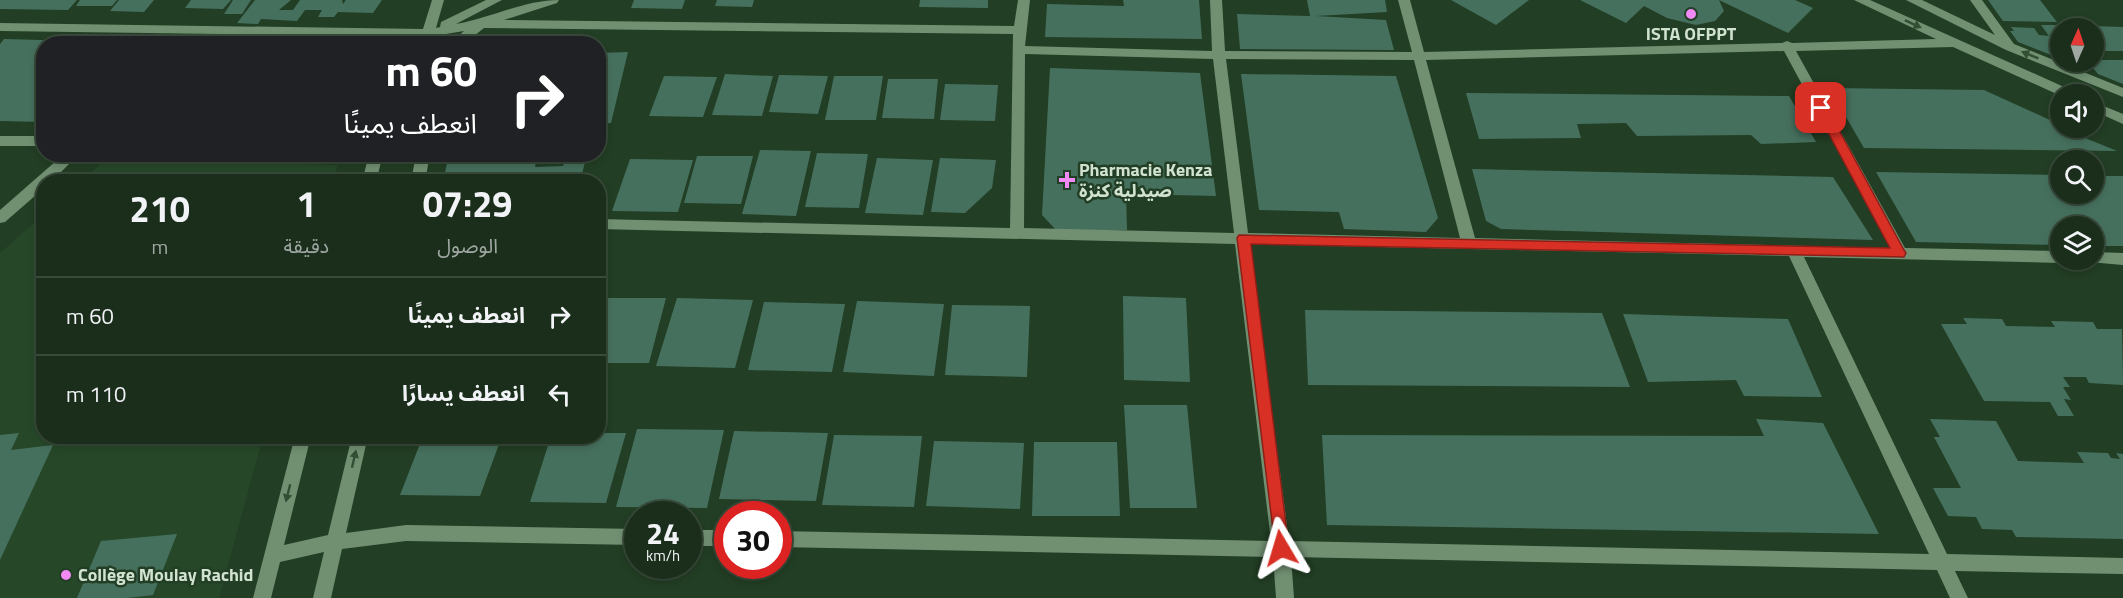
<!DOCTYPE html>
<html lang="ar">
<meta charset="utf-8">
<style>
:root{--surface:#1a2e1b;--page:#233624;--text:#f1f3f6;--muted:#9fa8a3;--line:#384a3a}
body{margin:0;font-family:"Titillium Web","Noto Sans Arabic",sans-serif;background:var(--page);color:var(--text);direction:rtl;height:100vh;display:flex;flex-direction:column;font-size:22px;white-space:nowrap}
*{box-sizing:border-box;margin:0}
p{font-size:20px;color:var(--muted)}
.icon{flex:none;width:33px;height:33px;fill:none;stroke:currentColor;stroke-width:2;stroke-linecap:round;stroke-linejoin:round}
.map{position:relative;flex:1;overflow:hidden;direction:ltr}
.drawer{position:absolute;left:36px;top:174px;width:570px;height:270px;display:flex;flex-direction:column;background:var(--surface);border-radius:24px;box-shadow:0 3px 9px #0003,0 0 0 2px var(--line);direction:rtl}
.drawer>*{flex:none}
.banner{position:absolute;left:36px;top:36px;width:570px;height:126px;border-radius:24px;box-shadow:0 3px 9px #0003,0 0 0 2px var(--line);direction:rtl;background:#202124;color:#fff;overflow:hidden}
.needle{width:39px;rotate:3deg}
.tools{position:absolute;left:2050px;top:18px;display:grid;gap:12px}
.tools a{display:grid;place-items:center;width:54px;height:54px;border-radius:50%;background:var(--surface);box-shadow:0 3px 9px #0003,0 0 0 2px var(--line);font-size:30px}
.speed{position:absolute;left:624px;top:501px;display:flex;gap:12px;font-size:30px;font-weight:700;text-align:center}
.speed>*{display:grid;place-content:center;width:78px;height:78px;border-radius:50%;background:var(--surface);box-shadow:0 3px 9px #0003,0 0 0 2px var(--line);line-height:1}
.speed small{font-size:15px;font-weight:400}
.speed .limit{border:9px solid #d22;background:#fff;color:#111}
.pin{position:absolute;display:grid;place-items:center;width:51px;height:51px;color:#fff;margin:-26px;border-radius:12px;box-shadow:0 3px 9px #0006}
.me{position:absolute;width:66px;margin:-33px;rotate:353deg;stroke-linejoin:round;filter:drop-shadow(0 0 4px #0008)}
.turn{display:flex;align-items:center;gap:21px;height:126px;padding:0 30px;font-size:27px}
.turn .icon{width:78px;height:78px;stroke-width:2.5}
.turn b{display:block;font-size:42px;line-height:51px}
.eta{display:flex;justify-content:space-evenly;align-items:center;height:102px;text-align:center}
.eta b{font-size:36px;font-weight:700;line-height:42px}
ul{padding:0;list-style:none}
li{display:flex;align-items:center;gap:18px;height:78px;padding:0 30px;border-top:2px solid var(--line)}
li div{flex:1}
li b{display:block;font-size:22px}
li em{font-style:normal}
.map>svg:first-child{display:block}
.built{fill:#264829}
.building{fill:#46705e}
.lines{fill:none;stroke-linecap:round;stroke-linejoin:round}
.street{fill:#719072;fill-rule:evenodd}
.oneway{fill:#324e34}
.route{fill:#d93025;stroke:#8d1f18;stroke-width:1.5}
.poi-dot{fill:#f18af5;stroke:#223e24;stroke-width:2}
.labels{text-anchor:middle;stroke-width:5;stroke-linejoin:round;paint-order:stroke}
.poi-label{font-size:18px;font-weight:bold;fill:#d1e2d1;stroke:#223e24;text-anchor:start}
</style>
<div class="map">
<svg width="2123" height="598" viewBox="0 0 2123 598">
<rect width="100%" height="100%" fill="#223e24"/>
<!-- built -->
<path class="built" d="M107,159L338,165L333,181H81Z
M43,215L44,436L263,437L219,598H0V253Z"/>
<!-- building -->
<path class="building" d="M0,0H77L68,10L0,9Z
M80,0H117L112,6H76Z
M119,0H154L144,12L110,11Z
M191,0H231L223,9L185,8Z
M233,0H251L242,14H224Z
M255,0H291L279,10H293L300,0H342L343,4L346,0H382L373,13L338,12L334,17H318L322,10H305L297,21L261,19L258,24L237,23Z
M634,0H685L682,9L631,8Z
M717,0H754L752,7L715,6Z
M920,0H988V8L919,7Z
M1123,0H1199L1202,39L1045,37L1047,4L1124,6Z
M1307,0H1385L1387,12L1316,16L1386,20L1394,50L1240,49L1237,14L1310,16Z
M1451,0H1529L1496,25Z
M1580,0H1719L1724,11L1715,21L1696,25L1667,18L1644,6L1626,23Z
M1719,0H1795L1813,8L1788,33Z
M1988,0H2040L2057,22L2003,21Z
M2041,25H2057L2061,30V56L2051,55L2018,42L2010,31H2014L2011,27L2034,28L2039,35L2049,36Z
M2061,25L2123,27V51H2099L2094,45V28H2063Z
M4,39L117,42V44H44V122L0,121V44Z
M628,52L611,123L598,124V53Z
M2094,60H2123V84L2098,74L2088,62H2094Z
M1050,68L1200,73L1216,196L1126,194L1127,230L1057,231L1042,215Z
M725,74L773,76L762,116L712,115Z
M1241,74L1396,76L1438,218L1426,232L1344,229L1339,212L1259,210Z
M779,75L828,76L818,114L769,112Z
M664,76L717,77L703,117L649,116Z
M834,76H883L876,120H825Z
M888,79H938L934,119L882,118Z
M945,84L998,85L995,121L940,120Z
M1829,88L1984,90L2061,125V128L2117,151L1864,148Z
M1466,93L1789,96L1816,142L1761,144L1751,135L1637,136L1626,123L1577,124L1581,138L1479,139Z
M760,150L811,151L796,216L742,214Z
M817,153L868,154L859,208L805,207Z
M449,154H537L535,167L563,166L567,154H587L580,182H443Z
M697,156H753L741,204L684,203Z
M877,158L933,160L923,215L865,213Z
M940,158L996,160L992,188L965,213L931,212Z
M630,159L693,160L678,212L612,211Z
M1472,169L1833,177L1873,240L1501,229L1486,221Z
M1876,172L2061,175V194H2094V176H2123V246H2094V226H2061V245L1916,242Z
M1123,296L1186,298L1190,382L1124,380Z
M598,298H666L649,363H598Z
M677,298L753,300L735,368L656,366Z
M857,301L944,304L934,376L843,372Z
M764,302L845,304L832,372L748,370Z
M952,305L1030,306L1027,377L945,375Z
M1305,310L1602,313L1630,387L1308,385Z
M1623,314L1788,319L1822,397L1744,396L1736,380L1648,382Z
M1963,318L2002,319L2006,326L2055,327L2051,321L2093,322L2097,329H2122L2123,385L2089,383L2086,377H2063L2070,387H2063L2071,400L2064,399L2074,416H2058L2050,402L1984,401L1941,324H1967Z
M1124,405H1187L1197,508H1130Z
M1756,419L1823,423L1879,534L1327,525L1322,435L1764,436Z
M1930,419L1996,421L2018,461L2084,463L2077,452L2108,453L2111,458L2120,459L2116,453L2123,454V539L2016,537L2012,530L1982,529L1976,517L1948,516L1933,488H1961L1934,437H1940Z
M637,429L724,430L707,508L616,507Z
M734,431L828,433L816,501L719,499Z
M19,433L11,450L53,445L0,560V435Z
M598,433H626L606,503L530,502L551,436H598Z
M834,435L922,436L914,507L822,505Z
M423,436H502L480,496L400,495Z
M934,441L1024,443L1020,509L926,506Z
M1034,442H1117L1120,516H1032Z
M177,534L153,595L127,598H77L101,541Z"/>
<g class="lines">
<!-- street -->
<path class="street" d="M432,0H444L436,28L440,27L441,22L486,0H502L456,24C491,18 524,0 559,0L557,3L504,20L1014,26L1018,0H1030L1025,46L1212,51L1210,0H1222L1225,51L1412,52L1398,0H1410L1424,52L1782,43L1787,41L1792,43L1936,39L1854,0H1870L2073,91L2074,94L2061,96L1953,47L1796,51L1905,248L2061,251V260H2067L2061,263L1804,257L1947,554L2123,558V574L1955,571L1968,598H1950L1937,570L1291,557L1294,598H1276L1273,557L778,547V531L1271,541L1235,244L598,229V219L1010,228L1013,34L484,28L464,44H449L464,31L428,37L0,31V23L423,29ZM1784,51L1890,248L1475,238L1426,60ZM1025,54L1213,59L1234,233L1024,228ZM1226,59L1414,60L1460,238L1248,233ZM1250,244L1789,256L1929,554L1289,541Z
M1906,0H1922L1995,35L1970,0H1982L2014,44L2123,88V97L2006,50Z
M2094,102L2123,114V124L2094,111Z
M0,136H44V146H0Z
M64,154H79L51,182H44V188L5,222L0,223V210Z
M369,154H383L376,182H362Z
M416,154H430L425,182H411Z
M2094,252L2123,253V265L2089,262L2088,260H2094Z
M295,436H311L284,545L328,535L352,436H368L346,533L406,525L638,529V545L406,541L342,549L331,598H313L324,552L280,562L271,598H253Z
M688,530H728V546H688Z"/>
</g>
<!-- one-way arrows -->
<defs><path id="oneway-solid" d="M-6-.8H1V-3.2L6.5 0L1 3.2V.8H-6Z" transform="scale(1.5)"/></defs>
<g class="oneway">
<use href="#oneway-solid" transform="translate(1913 24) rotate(25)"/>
<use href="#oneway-solid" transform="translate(2030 55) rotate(-158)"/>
<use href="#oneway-solid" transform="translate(354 459) rotate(-77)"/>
<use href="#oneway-solid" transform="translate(288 493) rotate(104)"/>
</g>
<!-- route -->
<path class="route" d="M1821,104L1827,108L1904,250L1906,253L1904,257L1251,244L1289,548L1287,554L1281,556L1276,554L1237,238L1239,235L1890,248L1815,108Z"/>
<!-- markers -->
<g class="poi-dot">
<circle cx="1691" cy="14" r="6"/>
<path d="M1064 171h6v6h6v6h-6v6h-6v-6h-6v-6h6z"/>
<circle cx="66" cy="575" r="6"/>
</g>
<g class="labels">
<!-- poi labels -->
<g class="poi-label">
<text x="1691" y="40" text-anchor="middle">ISTA OFPPT</text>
<text x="1079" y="176">Pharmacie Kenza<tspan x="1079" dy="21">صيدلية كنزة</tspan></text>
<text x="78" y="581">Collège Moulay Rachid</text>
</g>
</g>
</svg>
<div class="tools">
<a><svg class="needle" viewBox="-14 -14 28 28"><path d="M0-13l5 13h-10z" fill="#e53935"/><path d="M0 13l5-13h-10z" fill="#9fa8a3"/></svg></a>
<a><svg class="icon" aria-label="sound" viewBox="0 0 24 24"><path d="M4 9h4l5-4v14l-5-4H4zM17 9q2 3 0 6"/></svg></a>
<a><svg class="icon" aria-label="search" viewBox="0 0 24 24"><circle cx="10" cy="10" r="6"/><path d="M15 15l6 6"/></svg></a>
<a><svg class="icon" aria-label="layers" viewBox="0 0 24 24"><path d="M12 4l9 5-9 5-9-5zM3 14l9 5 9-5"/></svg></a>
</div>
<div class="speed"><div>24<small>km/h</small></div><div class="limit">30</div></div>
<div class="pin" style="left:1821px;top:108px;background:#d93025"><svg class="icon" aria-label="arrive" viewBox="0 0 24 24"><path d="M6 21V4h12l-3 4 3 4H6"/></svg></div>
<svg class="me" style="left:1281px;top:548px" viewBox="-20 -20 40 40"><path d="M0-17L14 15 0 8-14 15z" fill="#d93025" stroke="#fff" stroke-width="4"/></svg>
<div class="banner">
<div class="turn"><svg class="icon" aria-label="right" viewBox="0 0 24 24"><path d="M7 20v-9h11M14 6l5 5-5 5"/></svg><div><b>60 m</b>انعطف يمينًا</div></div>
</div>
<section class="drawer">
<div class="eta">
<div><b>07:29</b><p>الوصول</p></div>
<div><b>1</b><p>دقيقة</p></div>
<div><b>210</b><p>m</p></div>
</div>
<ul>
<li><svg class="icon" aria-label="right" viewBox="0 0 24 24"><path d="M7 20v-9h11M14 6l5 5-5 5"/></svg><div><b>انعطف يمينًا</b></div><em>60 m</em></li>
<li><svg class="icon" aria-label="left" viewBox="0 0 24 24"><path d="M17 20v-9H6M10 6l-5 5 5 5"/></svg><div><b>انعطف يسارًا</b></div><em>110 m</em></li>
</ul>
</section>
</div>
